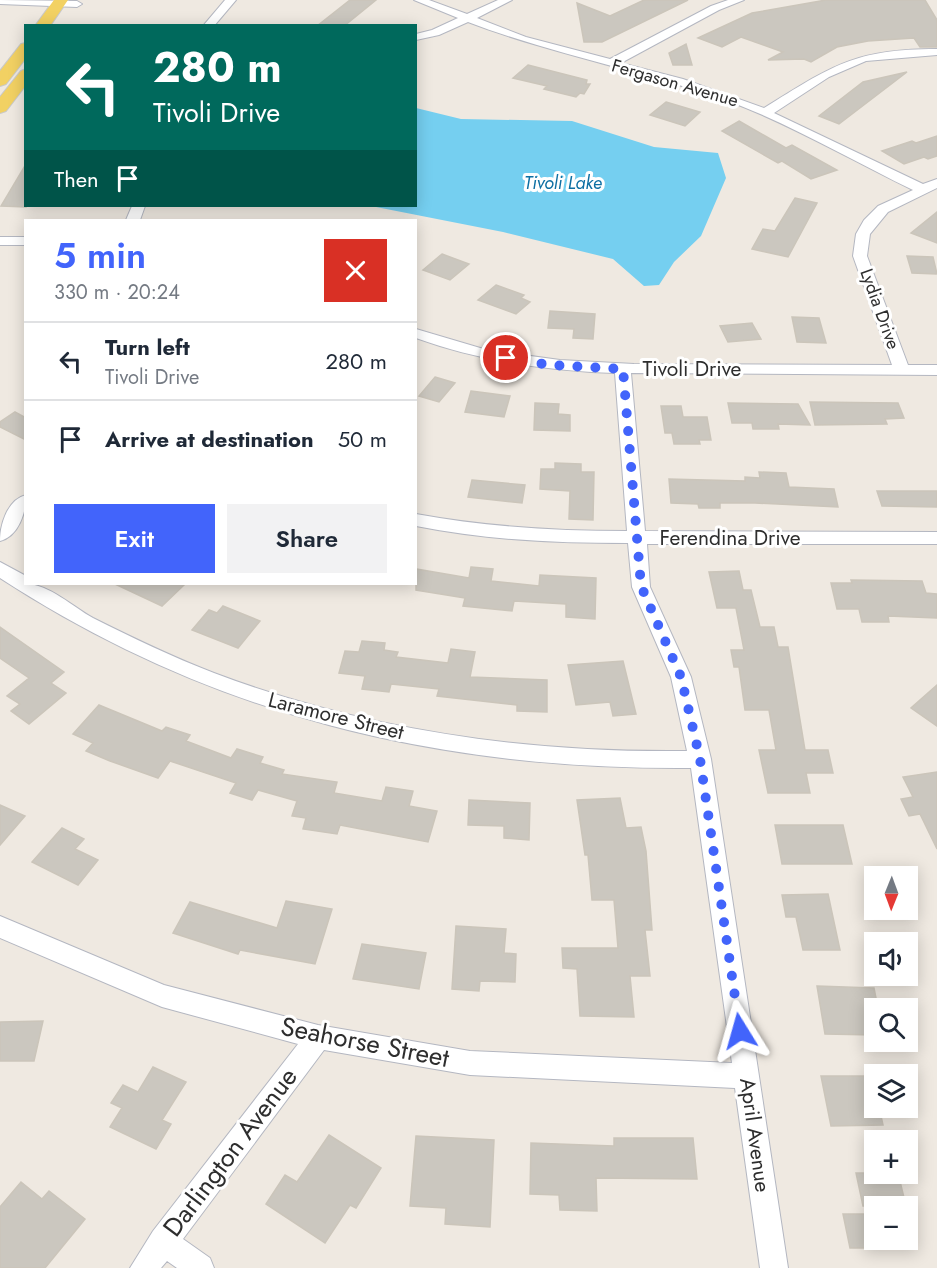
<!DOCTYPE html>
<meta charset="utf-8">
<style>
:root{--surface:#fff;--page:#f2f2f3;--text:#1f2937;--muted:#747a83;--line:#e0e1e3;--accent:#4264fb}
body{margin:0;font-family:Jost,sans-serif;background:var(--page);color:var(--text);height:100vh;display:flex;flex-direction:column;font-size:22px;white-space:nowrap}
*{box-sizing:border-box;margin:0}
p{font-size:20px;color:var(--muted)}
.icon{flex:none;width:33px;height:33px;fill:none;stroke:currentColor;stroke-width:2;stroke-linecap:round;stroke-linejoin:round}
.map{position:relative;flex:1;overflow:hidden}
.panel{position:absolute;left:24px;top:219px;width:393px;height:366px;display:flex;flex-direction:column;background:var(--surface);border-radius:0px;box-shadow:0 3px 15px #0003}
.panel>*{flex:none}
.top-card{position:absolute;left:24px;top:24px;width:393px;height:183px;border-radius:0px;box-shadow:0 3px 15px #0003;background:#00695c;color:#fff;overflow:hidden}
.needle{width:39px;rotate:181deg}
.fabs{position:absolute;left:864px;top:866px;display:grid;gap:12px}
.fabs a{display:grid;place-items:center;width:54px;height:54px;border-radius:0px;background:var(--surface);box-shadow:0 3px 15px #0003;font-size:30px}
.pin{position:absolute;display:grid;place-items:center;width:51px;height:51px;color:#fff;margin:-26px;border:3px solid #fff;border-radius:50%;box-shadow:0 2px 6px #0007}
.me{position:absolute;width:66px;margin:-33px;rotate:352deg;stroke-linejoin:round;filter:drop-shadow(0 0 4px #0008)}
.turn{display:flex;align-items:center;gap:21px;height:126px;padding:0 30px;font-size:27px}
.turn .icon{width:78px;height:78px;stroke-width:2.5}
.turn b{display:block;font-size:42px;line-height:51px}
.then{display:flex;align-items:center;height:57px;padding:0 30px;background:#0003;gap:12px;font-size:22px}
.round{display:grid;place-items:center;flex:none;width:63px;height:63px;border-radius:0px;background:var(--page)}
.overview{display:flex;align-items:center;justify-content:space-between;height:102px;padding:0 30px}
h1{font-size:36px;font-weight:600;line-height:45px;color:var(--accent)}
.cta{display:flex;gap:12px;margin-top:auto;padding:12px 30px}
.cta a{flex:1;height:69px;border-radius:0px;background:var(--accent);color:#fff;font-size:24px;font-weight:600;line-height:69px;text-align:center}
.cta a+a{background:var(--page);color:var(--text)}
ul{padding:0;list-style:none}
li{display:flex;align-items:center;gap:18px;height:78px;padding:0 30px;border-top:2px solid var(--line)}
li div{flex:1}
li b{display:block;font-size:22px}
li em{font-style:normal}
.map>svg:first-child{display:block}
.water{fill:#75cff0}
.building{fill:#cbc7bf;stroke:#cbc5ba;stroke-width:1.5}
.lines{fill:none;stroke-linecap:round;stroke-linejoin:round}
.minor-casing{stroke:#b4b7c1;stroke-width:2}
.major-casing{stroke:#c9c9c9;stroke-width:2}
.minor{fill:#fff;fill-rule:evenodd}
.major{fill:#f2d163;fill-rule:evenodd}
.route{stroke:#4264fb;stroke-width:10;stroke-dasharray:0 18}
.labels{text-anchor:middle;stroke-width:6;stroke-linejoin:round;paint-order:stroke}
.far-street-label{font-size:18px;fill:#2e2e2e;stroke:#fff}
.far-water-label{font-size:18px;font-style:italic;fill:#0d6fa3;stroke:#fff}
.street-label{font-size:21px;fill:#2e2e2e;stroke:#fff}
.near-street-label{font-size:26px;fill:#2e2e2e;stroke:#fff}
</style>
<div class="map">
<svg width="937" height="1268" viewBox="0 0 937 1268">
<rect width="100%" height="100%" fill="#efe9e1"/>
<!-- water -->
<path class="water" d="M416,108L461,119L572,121L654,147L718,153L726,178L701,236L674,262L659,285L644,286L613,259L503,232L371,206H416Z"/>
<!-- building -->
<path class="building" d="M350,0H376L344,26H317Z
M644,0H688L602,42H584L577,3L610,16Z
M826,0H925L937,20V47H920L914,38L868,41L837,47L811,62L804,59L768,60L783,52L741,37L722,47L698,38L752,13Z
M686,44L692,65H673L669,53Z
M528,65L587,80L586,84H590L584,94L580,93L576,97L544,89L547,86L513,78Z
M907,72L839,124L819,116L863,82Z
M666,102L700,112L685,126L650,115Z
M739,121L786,148L792,145L837,170L811,179L782,161L778,163L722,131Z
M937,136V156L928,159L924,157L904,164L882,151L912,141L916,143Z
M26,164V207L1,206Z
M795,198L817,203L788,257L752,249L763,229L775,231Z
M937,212V243L911,233Z
M442,254L469,264L450,280L423,270Z
M907,256L933,257L937,274L912,273Z
M496,285L524,295L521,298L530,302L516,314L478,300Z
M550,311L595,314L593,339L573,338L574,329L548,328Z
M792,317L819,318L826,343L797,342Z
M752,323L761,339L728,342L720,326Z
M435,377L455,383L439,402L419,396Z
M471,391L510,396L504,417L465,412Z
M810,402L898,403L904,418L885,419L887,424L815,425Z
M535,403L559,404L558,414L570,415V431L534,430Z
M728,403L798,404L810,425L778,424L779,429H753L752,423H732Z
M661,406H681L683,417H707L711,440H699L700,444H674L672,433H665Z
M15,412L26,418V440L0,427V422Z
M555,463L581,464V472H594L593,520L569,519L570,491L540,489L541,469H555Z
M759,472L786,473L789,487L834,489L838,507L755,503H720V508H699L698,504L671,503L669,479L745,481V477L760,478Z
M472,480L525,485L522,503L468,497Z
M877,491H937V507L882,506Z
M471,567L493,569L491,581L539,586L540,575L596,578L595,619L566,617V604L514,601L512,611L463,606L465,598L416,590V569L469,578Z
M739,571L743,590H751L760,627H774L778,647H788L805,750H828L833,773H806L810,793H768L759,750H776L769,710H745L739,667H734L731,650H744L736,608H717L709,572Z
M851,580L922,581L926,593L937,594V618L888,616L889,622H862L859,609H837L831,583H852Z
M115,584H185L162,606Z
M223,606L260,621L238,648L192,630L209,610L217,613Z
M0,627L64,672L51,683L66,693L29,724L11,711L20,704L7,696L29,678L0,658Z
M362,641L385,643L384,650L398,652L396,657L448,663L451,649L475,652L470,677L547,680V712L517,711V705L437,696L439,689L391,684L389,692L362,689L365,676L339,673L345,651L359,652Z
M623,661L636,714L613,716L610,702L576,705L568,665Z
M937,685V726L911,708Z
M99,705L162,731L166,727L190,735L186,741L231,758L237,749L263,757L260,763L284,770L282,774L337,782L334,793L382,801L386,787L413,791L409,806L437,811L428,842L340,825L337,834L303,829L306,818L292,816L297,801L258,790L252,800L230,793L236,783L170,761L158,778L110,761L86,751L93,743L73,734Z
M937,772V849L920,814L909,816L901,799L913,797L903,777Z
M620,798L626,828L641,827L646,851L652,930H645L650,976H630L634,1017L580,1016L577,969L563,968L562,948H618L614,900H592L588,855H585L577,800Z
M469,800L530,803L529,840L504,838V826L468,825Z
M0,805L25,816L0,845Z
M775,825H843L852,864H782Z
M62,828L84,839L75,849L98,860L78,885L32,862Z
M828,894L840,950H803L796,917H786L782,895Z
M286,901L332,909L315,964L240,950L238,954L173,933L190,902L277,928Z
M456,926L506,929L504,953L516,954L515,982L480,981L479,991L452,989Z
M362,944L426,953L419,989L353,979Z
M817,986L874,988L878,1008H874V1035L825,1034Z
M43,1021L34,1061H0V1022Z
M153,1067L186,1082L162,1120L171,1124L156,1149L110,1127L122,1108L111,1103L123,1085L138,1092Z
M821,1076H874V1107H879L883,1125L831,1126Z
M329,1135L381,1168L356,1208L350,1205L325,1243L266,1204L285,1175L297,1182Z
M416,1136L494,1140L490,1227L445,1224L446,1208L410,1206Z
M614,1138H693L697,1179L596,1178L597,1211L560,1210L559,1195L530,1194L531,1143L614,1146Z
M856,1173H898L906,1206H863Z
M21,1182L42,1199L49,1191L85,1219L45,1268H0V1207Z
M843,1214H874V1248H850Z"/>
<g class="lines">
<!-- minor casing -->
<g class="minor-casing">
<path id="minor" d="M0,0L77,1L82,4L77,7L0,4Z
M225,0H236L214,26H203Z
M414,0H429L467,14L498,0H512L477,18L526,37L610,59L711,6L728,0H744L719,10L621,63L683,79L764,108C832,66 854,49 937,49V55L866,61L829,77L774,113L923,184L937,179V188L888,212L870,234L867,256L908,365H937V375L631,373L645,531L937,532V544H647L650,587L691,677L711,759L788,1268H760L735,1088L470,1075L324,1050L183,1239L210,1258L214,1268H177L167,1261L161,1268H130L153,1231L298,1044L162,1007L0,938V916L164,985L318,1025L470,1051L732,1063L691,768C439,770 212,716 0,578V562L26,576V584C49,584 73,607 93,618C133,638 172,657 214,673C365,730 526,753 687,751L671,677L632,587L628,543C556,543 486,540 416,526V514C487,527 556,531 627,531L615,373C547,371 480,361 416,338V329L487,350L560,360L634,364L892,365L853,256L856,234L864,220L878,206L913,190C857,163 797,128 741,106C651,72 557,56 468,22L439,35L416,40V34L432,30L458,18Z
M132,206H145L140,220H126Z
M0,237H26V245H0Z
M26,495C26,512 19,536 0,541C0,525 7,500 26,495Z"/>
</g>
<!-- major casing -->
<g class="major-casing">
<path id="major" d="M54,0H68L50,26H35Z
M26,43V58L6,84L0,86V71L21,44Z
M26,69V85L6,111L0,113V97L21,71Z"/>
</g>
<!-- minor -->
<use href="#minor" class="minor"/>
<!-- major -->
<use href="#major" class="major"/>
</g>
<g class="lines">
<!-- route -->
<path class="route" d="M506,358L550,365L623,369L641,586L681,677L700,759L740,1031"/>
</g>
<g class="labels">
<!-- far-street labels -->
<g class="far-street-label">
<text transform="translate(675 83) rotate(16)" y="6">Fergason Avenue</text>
<text transform="translate(880 309) rotate(70)" y="6">Lydia Drive</text>
</g>
<!-- far-water labels -->
<g class="far-water-label">
<text x="563" y="189">Tivoli Lake</text>
</g>
<!-- street labels -->
<g class="street-label">
<text x="692" y="376">Tivoli Drive</text>
<text x="730" y="545">Ferendina Drive</text>
<text transform="translate(336 716) rotate(14)" y="7">Laramore Street</text>
<text transform="translate(755 1135) rotate(82)" y="7">April Avenue</text>
</g>
<!-- near-street labels -->
<g class="near-street-label">
<text transform="translate(365 1042) rotate(11)" y="9">Seahorse Street</text>
<text transform="translate(230 1152) rotate(-53)" y="9">Darlington Avenue</text>
</g>
</g>
</svg>
<div class="fabs">
<a><svg class="needle" viewBox="-14 -14 28 28"><path d="M0-13l5 13h-10z" fill="#e53935"/><path d="M0 13l5-13h-10z" fill="#747a83"/></svg></a>
<a><svg class="icon" aria-label="sound" viewBox="0 0 24 24"><path d="M4 9h4l5-4v14l-5-4H4zM17 9q2 3 0 6"/></svg></a>
<a><svg class="icon" aria-label="search" viewBox="0 0 24 24"><circle cx="10" cy="10" r="6"/><path d="M15 15l6 6"/></svg></a>
<a><svg class="icon" aria-label="layers" viewBox="0 0 24 24"><path d="M12 4l9 5-9 5-9-5zM3 14l9 5 9-5"/></svg></a>
<a>+</a>
<a>−</a>
</div>
<div class="pin" style="left:506px;top:358px;background:#d93025"><svg class="icon" aria-label="arrive" viewBox="0 0 24 24"><path d="M6 21V4h12l-3 4 3 4H6"/></svg></div>
<svg class="me" style="left:740px;top:1031px" viewBox="-20 -20 40 40"><path d="M0-17L14 15 0 8-14 15z" fill="#4264fb" stroke="#fff" stroke-width="4"/></svg>
<div class="top-card">
<div class="turn"><svg class="icon" aria-label="left" viewBox="0 0 24 24"><path d="M17 20v-9H6M10 6l-5 5 5 5"/></svg><div><b>280 m</b>Tivoli Drive</div></div>
<div class="then">Then<svg class="icon" aria-label="arrive" viewBox="0 0 24 24"><path d="M6 21V4h12l-3 4 3 4H6"/></svg></div>
</div>
<section class="panel">
<div class="overview"><div><h1>5 min</h1><p>330 m · 20:24</p></div><a class="round" style="background:#d93025;color:#fff"><svg class="icon" aria-label="close" viewBox="0 0 24 24"><path d="M6 6l12 12M18 6L6 18"/></svg></a></div>
<ul>
<li><svg class="icon" aria-label="left" viewBox="0 0 24 24"><path d="M17 20v-9H6M10 6l-5 5 5 5"/></svg><div><b>Turn left</b><p>Tivoli Drive</p></div><em>280 m</em></li>
<li><svg class="icon" aria-label="arrive" viewBox="0 0 24 24"><path d="M6 21V4h12l-3 4 3 4H6"/></svg><div><b>Arrive at destination</b></div><em>50 m</em></li>
</ul>
<div class="cta"><a>Exit</a><a>Share</a></div>
</section>
</div>
